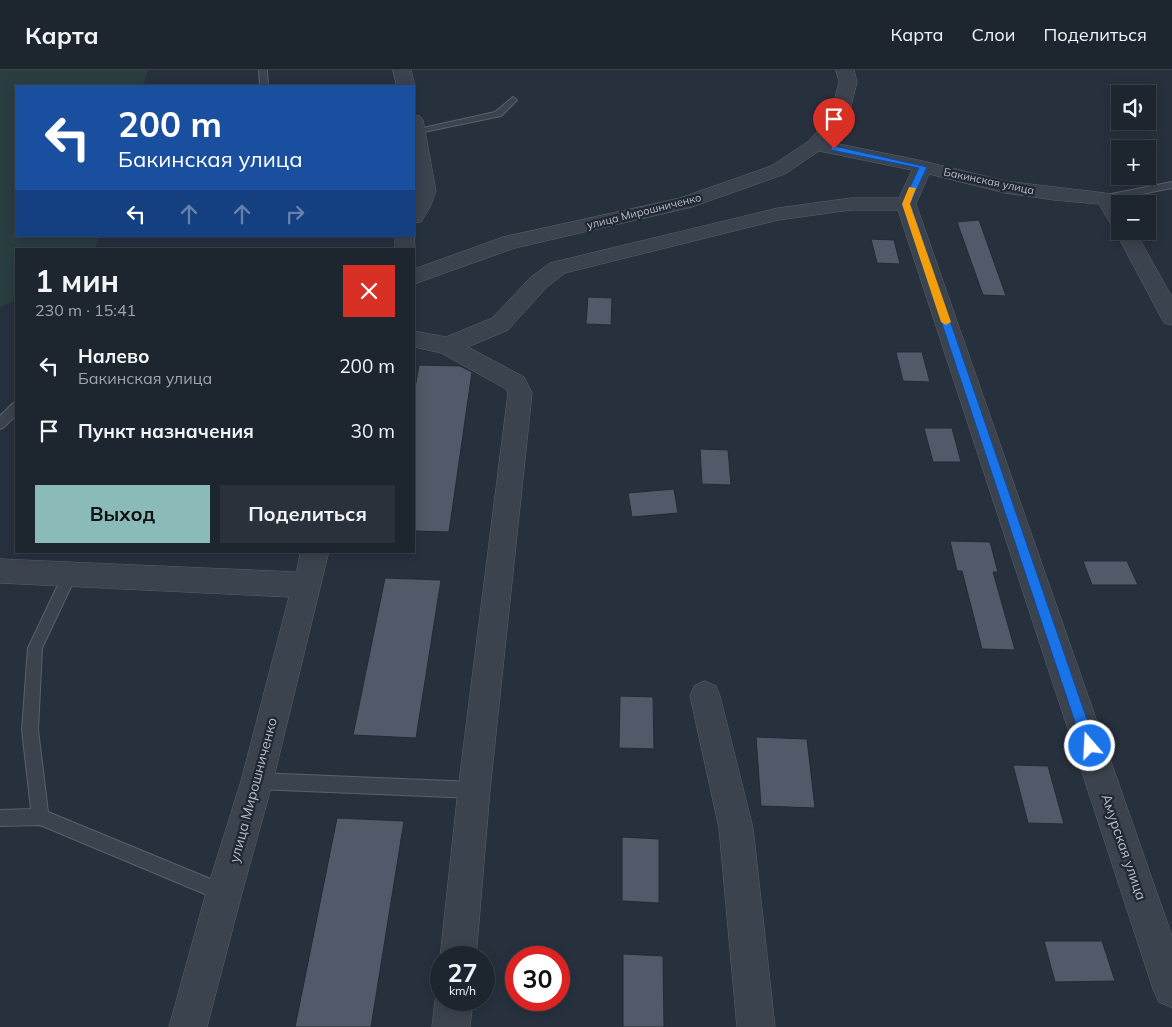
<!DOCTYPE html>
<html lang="ru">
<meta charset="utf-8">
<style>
:root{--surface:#1d252e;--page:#2a313a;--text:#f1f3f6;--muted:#a0a5aa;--line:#3b424a;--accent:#8bbbb9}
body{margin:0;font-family:Mulish,sans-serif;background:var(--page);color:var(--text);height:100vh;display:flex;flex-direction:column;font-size:19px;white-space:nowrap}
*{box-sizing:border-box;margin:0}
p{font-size:16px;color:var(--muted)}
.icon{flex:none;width:28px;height:28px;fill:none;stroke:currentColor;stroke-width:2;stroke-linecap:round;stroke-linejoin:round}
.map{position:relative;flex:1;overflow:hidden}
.details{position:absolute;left:15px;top:178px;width:400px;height:305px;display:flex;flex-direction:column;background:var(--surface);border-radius:0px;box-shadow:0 2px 12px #0003,0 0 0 1px var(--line)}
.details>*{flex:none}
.top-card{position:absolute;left:15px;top:15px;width:400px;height:152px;border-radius:0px;box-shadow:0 2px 12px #0003,0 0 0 1px var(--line);background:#1a4fa0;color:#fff;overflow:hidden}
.buttons{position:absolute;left:1111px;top:15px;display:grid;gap:10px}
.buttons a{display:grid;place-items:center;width:45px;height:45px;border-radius:0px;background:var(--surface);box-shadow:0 2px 12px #0003,0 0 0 1px var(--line);font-size:25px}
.speed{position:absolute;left:430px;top:876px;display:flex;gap:10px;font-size:25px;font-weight:700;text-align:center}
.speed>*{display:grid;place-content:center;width:65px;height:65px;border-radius:50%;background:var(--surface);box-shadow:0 2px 12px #0003,0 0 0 1px var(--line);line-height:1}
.speed small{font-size:12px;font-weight:400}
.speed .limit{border:8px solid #d22;background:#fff;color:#111}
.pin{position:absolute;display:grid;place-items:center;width:42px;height:42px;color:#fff;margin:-51px -21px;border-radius:50% 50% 50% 0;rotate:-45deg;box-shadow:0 0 5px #0007}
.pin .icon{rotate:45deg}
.me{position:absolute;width:55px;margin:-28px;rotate:341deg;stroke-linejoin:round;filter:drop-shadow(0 0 4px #0008)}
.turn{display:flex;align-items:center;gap:18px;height:105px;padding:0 20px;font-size:22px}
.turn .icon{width:65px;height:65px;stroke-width:2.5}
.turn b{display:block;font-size:35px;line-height:42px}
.lanes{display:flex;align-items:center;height:48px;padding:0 20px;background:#0003;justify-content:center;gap:25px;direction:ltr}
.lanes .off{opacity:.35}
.round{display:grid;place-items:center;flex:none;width:52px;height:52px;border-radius:0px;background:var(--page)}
.overview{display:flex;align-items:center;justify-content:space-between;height:85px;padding:0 20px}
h1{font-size:30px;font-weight:700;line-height:38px}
.button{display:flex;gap:10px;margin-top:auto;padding:10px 20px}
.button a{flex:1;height:58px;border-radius:0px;background:var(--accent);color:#111;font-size:20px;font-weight:700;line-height:58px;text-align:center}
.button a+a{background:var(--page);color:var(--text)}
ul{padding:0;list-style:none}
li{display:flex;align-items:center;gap:15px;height:65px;padding:0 20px}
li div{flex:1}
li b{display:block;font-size:19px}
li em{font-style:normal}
header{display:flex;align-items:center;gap:30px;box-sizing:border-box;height:70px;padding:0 25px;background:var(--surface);border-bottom:1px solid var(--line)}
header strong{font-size:24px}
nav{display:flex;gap:28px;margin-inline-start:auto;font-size:18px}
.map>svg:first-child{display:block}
.green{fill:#2a3e40}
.building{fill:#505a68;stroke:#222a35}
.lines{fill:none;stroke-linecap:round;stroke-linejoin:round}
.lane-casing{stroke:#59616b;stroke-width:2}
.street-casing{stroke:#59616b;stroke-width:1}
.lane{fill:#3b434e;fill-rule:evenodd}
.street{fill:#3b434e;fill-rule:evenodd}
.route{fill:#1a73e8;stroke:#114b97}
.slow{fill:#f59e0b}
.labels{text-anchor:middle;stroke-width:4.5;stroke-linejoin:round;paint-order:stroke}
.far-street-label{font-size:11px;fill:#b7bec8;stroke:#202833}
.street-label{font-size:14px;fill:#b7bec8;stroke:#202833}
</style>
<header>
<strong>Карта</strong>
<nav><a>Карта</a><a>Слои</a><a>Поделиться</a></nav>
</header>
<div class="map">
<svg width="1172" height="957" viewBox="0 0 1172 957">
<rect width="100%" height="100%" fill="#27313e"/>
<!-- green -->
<path class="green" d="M0,0H148L143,16H16V166H99L95,179H16V230L0,237Z"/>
<!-- building -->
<path class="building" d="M979,150L1006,226L983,225L957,152Z
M871,169L894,170L900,194L877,193Z
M588,227L612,228L611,255L586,254Z
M896,282H922L930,312L903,311Z
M419,295L460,296L472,302L449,462L414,461V324Z
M924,358H952L961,392H933Z
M700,379L728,380L731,415L702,414Z
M674,419L678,443L632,447L628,423Z
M950,471L990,472L998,502H993L1015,580L982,579L962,501H957Z
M1083,491H1127L1138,515H1092Z
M385,508L441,510L416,668L353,665Z
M620,626L653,627L654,679L619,678Z
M756,667L807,669L815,738L761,736Z
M1013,695L1048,696L1064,754L1028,753Z
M337,748L404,751L371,957H295Z
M622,767L659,769V833L622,831Z
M1044,871H1102L1115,911L1055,912Z
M623,884L663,886L664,957H623Z"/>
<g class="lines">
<!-- lane casing -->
<g class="lane-casing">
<path id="lane" d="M259,0H267L268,16H260Z
M513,27L517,30L501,46L414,64V60L495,42Z
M1172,112V118L1106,131L1101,128L1106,125Z
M16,332V345L4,357L0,359V346L12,334Z
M70,498L75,500L77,504L42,578L38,660L48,742L230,817L233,823L230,829L224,832L40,755L0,756V740L31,739L22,660L28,578L65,500Z
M257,703L474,712L480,714L482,720L480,726L474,728L257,719L251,717L249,711L251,705Z"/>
</g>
<!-- street casing -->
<g class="street-casing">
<path id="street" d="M393,0H411L415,16L414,17L397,16Z
M836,0H854L857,12L848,48L829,72L923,91L1005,111L1113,124L1120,135V161H1135L1172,227V255L1164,253L1115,161L1116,159L1113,158L1099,134L1054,130L1005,123L929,104L916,134L1172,866V938L1159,932L1153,919L898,140H851L778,150L565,203L547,217L508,260L468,277L524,307L532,323L490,720L476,888H441V892L440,888L458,720L508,323L506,319L441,283L414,277V261L446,267L492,248L531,207L550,193L558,191L778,138L851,128H899L912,100L819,81L785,104L692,137L515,178L414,214V199L503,167L680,128L771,96L809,71L830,47L839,12Z
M414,45L420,46L423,50L436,121L430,137L421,152L414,153V127L416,121L414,106Z
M414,164L415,179L414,182V179H395V166H414Z
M301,481H329L273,711L242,823L207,957H169L206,823L241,711L289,527L0,513V489L296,502Z
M705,611L716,616L720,626L753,758L775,957H737L719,758L690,626L694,616Z
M441,917V930H473L470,957H432L435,930Z"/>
</g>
<!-- lane -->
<use href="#lane" class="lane"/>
<!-- street -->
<use href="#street" class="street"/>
</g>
<!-- route -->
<path class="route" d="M834,76L927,97L910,134L1096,676L1094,680L1090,682L1085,680L1083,676L902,134L919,98L831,80V77Z"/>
<!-- slow -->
<path class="slow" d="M909,117L916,118L910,134L951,252L946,255L941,252L902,134Z"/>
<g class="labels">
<!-- far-street labels -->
<g class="far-street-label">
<text transform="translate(989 111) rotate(12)" y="4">Бакинская улица</text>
<text transform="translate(644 141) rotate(-14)" y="4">улица Мирошниченко</text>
</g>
<!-- street labels -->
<g class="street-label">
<text transform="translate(253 720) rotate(-75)" y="5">улица Мирошниченко</text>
<text transform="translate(1124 777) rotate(71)" y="5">Амурская улица</text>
</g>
</g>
</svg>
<div class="buttons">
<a><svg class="icon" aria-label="sound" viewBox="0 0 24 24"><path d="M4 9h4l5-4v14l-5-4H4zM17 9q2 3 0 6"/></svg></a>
<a>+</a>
<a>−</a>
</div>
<div class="speed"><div>27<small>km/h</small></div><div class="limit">30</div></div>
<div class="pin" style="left:834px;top:79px;background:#d93025"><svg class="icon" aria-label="arrive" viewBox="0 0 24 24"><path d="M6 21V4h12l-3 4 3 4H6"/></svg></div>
<svg class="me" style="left:1090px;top:676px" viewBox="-20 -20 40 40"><circle r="17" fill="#1a73e8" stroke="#fff" stroke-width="3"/><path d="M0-11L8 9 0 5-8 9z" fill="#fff"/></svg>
<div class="top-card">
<div class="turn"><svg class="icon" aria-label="left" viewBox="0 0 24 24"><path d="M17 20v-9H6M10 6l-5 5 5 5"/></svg><div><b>200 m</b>Бакинская улица</div></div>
<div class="lanes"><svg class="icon" aria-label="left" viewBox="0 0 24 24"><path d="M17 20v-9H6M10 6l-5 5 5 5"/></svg><svg class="icon off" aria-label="ahead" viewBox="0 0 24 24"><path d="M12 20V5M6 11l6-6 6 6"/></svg><svg class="icon off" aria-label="ahead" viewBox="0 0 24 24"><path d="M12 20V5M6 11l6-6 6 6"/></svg><svg class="icon off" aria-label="right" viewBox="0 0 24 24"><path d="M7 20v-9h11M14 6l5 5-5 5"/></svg></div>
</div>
<section class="details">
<div class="overview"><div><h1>1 мин</h1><p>230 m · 15:41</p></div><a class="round" style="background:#d93025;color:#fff"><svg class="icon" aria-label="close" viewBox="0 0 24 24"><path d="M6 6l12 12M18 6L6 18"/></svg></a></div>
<ul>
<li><svg class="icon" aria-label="left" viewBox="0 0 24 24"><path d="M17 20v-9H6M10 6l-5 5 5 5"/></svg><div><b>Налево</b><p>Бакинская улица</p></div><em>200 m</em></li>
<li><svg class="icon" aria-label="arrive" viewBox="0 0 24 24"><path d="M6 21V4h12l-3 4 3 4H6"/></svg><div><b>Пункт назначения</b></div><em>30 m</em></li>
</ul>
<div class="button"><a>Выход</a><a>Поделиться</a></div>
</section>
</div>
